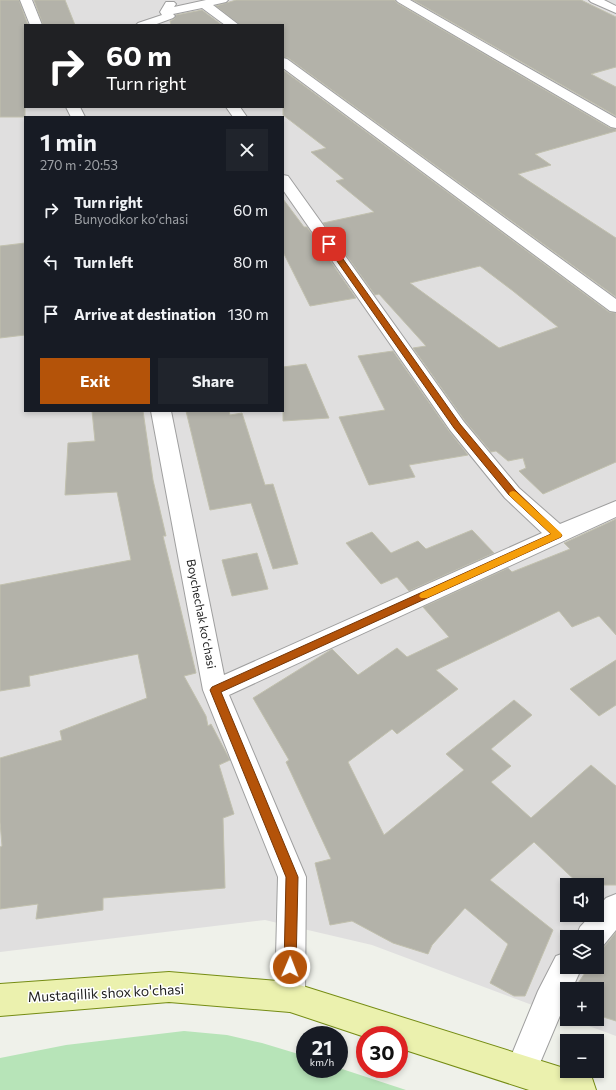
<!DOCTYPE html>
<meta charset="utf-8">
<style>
:root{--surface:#171b24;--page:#20242c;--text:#f1f3f6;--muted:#9ea1a6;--accent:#b45309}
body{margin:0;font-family:Commissioner,sans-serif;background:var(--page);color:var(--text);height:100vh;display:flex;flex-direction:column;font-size:15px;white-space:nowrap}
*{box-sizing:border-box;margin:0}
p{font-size:13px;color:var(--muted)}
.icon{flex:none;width:22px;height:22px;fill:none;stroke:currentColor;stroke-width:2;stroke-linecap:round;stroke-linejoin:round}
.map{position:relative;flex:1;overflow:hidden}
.details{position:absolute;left:24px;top:116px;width:260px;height:296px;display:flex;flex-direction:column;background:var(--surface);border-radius:0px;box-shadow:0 2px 6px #0003}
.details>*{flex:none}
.top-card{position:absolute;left:24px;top:24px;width:260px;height:84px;border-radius:0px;box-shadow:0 2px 6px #0003;background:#202124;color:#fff;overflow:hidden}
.buttons{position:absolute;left:560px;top:878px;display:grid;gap:8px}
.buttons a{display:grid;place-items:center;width:44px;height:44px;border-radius:0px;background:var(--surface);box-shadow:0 2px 6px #0003;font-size:20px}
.speed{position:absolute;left:296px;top:1026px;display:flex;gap:8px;font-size:20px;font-weight:700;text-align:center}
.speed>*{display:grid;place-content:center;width:52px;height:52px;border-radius:50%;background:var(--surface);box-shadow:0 2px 6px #0003;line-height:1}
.speed small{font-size:10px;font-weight:400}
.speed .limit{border:6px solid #d22;background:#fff;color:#111}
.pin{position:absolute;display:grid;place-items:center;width:34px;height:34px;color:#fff;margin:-17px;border-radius:8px;box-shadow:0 2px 6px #0006}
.me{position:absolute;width:44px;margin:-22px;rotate:1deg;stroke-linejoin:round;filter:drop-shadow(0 0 3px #0008)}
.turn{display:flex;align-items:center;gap:14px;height:84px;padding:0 16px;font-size:18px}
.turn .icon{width:52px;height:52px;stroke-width:2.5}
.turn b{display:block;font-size:28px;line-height:34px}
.round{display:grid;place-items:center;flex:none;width:42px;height:42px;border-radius:0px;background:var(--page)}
.summary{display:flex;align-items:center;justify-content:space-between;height:68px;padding:0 16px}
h1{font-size:24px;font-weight:700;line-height:30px}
.button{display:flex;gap:8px;margin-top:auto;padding:8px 16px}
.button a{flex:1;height:46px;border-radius:0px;background:var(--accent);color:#fff;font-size:16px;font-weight:700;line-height:46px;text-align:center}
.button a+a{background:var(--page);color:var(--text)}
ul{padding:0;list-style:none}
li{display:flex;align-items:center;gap:12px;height:52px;padding:0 16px}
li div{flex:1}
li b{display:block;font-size:15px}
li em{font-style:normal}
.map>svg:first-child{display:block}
.residential{fill:#e0dfdf;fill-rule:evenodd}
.grass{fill:#b7e4b8}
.building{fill:#b3b2a9;stroke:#c1c0ae;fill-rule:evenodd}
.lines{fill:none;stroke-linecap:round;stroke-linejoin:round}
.minor-casing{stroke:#9f9f9f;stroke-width:2}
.major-casing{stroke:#758c14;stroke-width:2}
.minor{fill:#fff;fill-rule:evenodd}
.major{fill:#ebf1ae;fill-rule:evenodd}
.route{fill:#b45309;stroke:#753606}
.slow{fill:#f59e0b}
.labels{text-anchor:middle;stroke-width:3;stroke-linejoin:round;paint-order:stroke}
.street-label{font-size:12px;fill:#222;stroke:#fff}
.near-street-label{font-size:14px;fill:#222;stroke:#fff}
</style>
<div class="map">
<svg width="616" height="1090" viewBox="0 0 616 1090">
<rect width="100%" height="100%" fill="#eff1ea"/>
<!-- residential -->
<path class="residential" d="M0,0H616V1036L570,1019H597V989H567V1018L372,945L265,920L0,952ZM25,25H283V107H25ZM25,117H283V411H25ZM567,885H597V915H567ZM567,937H597V967H567Z"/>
<!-- grass -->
<path class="grass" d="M184,1031L227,1035L262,1043L305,1056V1069H339V1068L406,1090H0V1058L66,1045Z"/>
<!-- building -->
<path class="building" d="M0,0H19L28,25H25V117H0Z
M34,0H65L75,25H43Z
M236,0H394L397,3L610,128L616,129V131L535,154L551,165L518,174L616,238V297L288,58L283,57V25H240L216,6Z
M413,0H581L616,17V67L591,74L616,87V116Z
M202,10L222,25H171L170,21L174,19L176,15Z
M283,70L609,312L616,313V462L543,494L519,471L526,468L523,458L508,461L496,451L491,452L465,421L413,348L426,346L379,294L375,295L323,223L374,212L336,181L344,179L311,152L326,148L283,115ZM480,266L513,291L558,327L499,348L410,283Z
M283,199L304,227H307L356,298L310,306L283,252Z
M25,243V335L0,338V246Z
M393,351L449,431L468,455L409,465L415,477L369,485L339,417L385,410L358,356Z
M306,364L329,418L283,421V367Z
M92,411H143L153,480L166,536H163L196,673L184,676L206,716L208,726L211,724L230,760L219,765L234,814L223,818L225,888L103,898V910L36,919L38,904L0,909V847L2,846L0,822V758L62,740L60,731L147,698L138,654L29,676L30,686L0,691V585L131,560L117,492L65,495L68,443L95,441Z
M186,411H229L230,415L242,413L265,485L273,484L298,564L273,569L251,503L210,510Z
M616,519V635L599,616L572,627L559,611L436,670L458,689L397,734L392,729L348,762L384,835L464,770L446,754L514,700L532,715L491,749L511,766L491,782L531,818L591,765L616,786V885H580L534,842L490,880L553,930L525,996H514L490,983L508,944L465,908L432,945L428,954L393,943L352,921L330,925L315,863L331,859L286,762L289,760L253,698L332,649L358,675L397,648L407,657L449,637L423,607L508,568L512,572L570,549L564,543Z
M472,530L494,553L409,591L397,577L381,584L346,543L372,532L391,553L418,541L426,549Z
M257,553L268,589L232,596L222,560Z
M616,660V705L599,716L570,689Z
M616,932V1021L597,1015V989H574L589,967H597V956Z"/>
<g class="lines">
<!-- minor casing -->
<g class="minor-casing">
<path id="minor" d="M20,0H32L42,25H30Z
M206,0H228L226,2L213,5L239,25H225L202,8L173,14L175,16L173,18L154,25H136L138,23L162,15L160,12L166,2H174L176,4L174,7Z
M396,0H410L616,118V128L611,127L398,2Z
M589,0H604L616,6V13L591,2Z
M283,58L287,59L616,299V312L610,311L283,68Z
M66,107H80L85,117H71Z
M226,107H240L247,117H233Z
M283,175L288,176L464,422L519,488L560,524L616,501V517L229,695L306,877L305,997L301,1008L290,1012L279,1008L275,997L278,877L203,690L151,411H171L224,675L542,533L505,498L450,430L283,190Z
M616,894V930L602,947L597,949V937H576L580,927L591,915H597V908L606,898Z
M567,952V967H582L572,989H567V999L532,1082L521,1087L510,1082L505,1071L538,991L556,956Z"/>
</g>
<!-- major casing -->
<g class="major-casing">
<path id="major" d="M169,972L290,982L567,1069V1071H572L592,1078L596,1090H529L399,1048V1035H365V1037L290,1012L169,1002L0,1016V984Z"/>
</g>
<!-- minor -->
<use href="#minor" class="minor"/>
<!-- major -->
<use href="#major" class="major"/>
</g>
<!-- route -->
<path class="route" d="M326,242H331L460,424L515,490L562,535L561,537L221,692L298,877L296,967L295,972L290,973L286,972L284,967L286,877L210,690L212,687L551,534L509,495L454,428L325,244Z"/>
<!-- slow -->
<path class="slow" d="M513,491L516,492L561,533L562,535L561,537L427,598H421L419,596L421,593L551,534L510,496L509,494L510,492Z"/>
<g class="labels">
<!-- street labels -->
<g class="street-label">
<text transform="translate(201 614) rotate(79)" y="4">Boychechak koʻchasi</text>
</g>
<!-- near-street labels -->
<g class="near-street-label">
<text transform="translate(106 993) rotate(-3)" y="5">Mustaqillik shox ko'chasi</text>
</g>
</g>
</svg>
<div class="buttons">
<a><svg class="icon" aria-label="sound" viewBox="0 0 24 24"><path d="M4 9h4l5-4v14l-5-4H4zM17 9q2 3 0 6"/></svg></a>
<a><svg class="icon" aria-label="layers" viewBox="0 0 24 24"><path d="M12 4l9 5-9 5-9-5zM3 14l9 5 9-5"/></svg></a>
<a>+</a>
<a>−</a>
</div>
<div class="speed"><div>21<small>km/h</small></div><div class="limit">30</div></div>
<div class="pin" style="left:329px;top:244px;background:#d93025"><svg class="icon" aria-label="arrive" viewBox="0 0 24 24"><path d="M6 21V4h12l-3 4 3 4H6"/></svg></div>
<svg class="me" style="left:290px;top:967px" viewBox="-20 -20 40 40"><circle r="17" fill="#b45309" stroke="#fff" stroke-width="3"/><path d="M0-11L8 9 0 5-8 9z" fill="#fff"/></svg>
<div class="top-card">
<div class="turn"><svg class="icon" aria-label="right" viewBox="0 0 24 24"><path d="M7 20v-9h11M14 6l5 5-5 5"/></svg><div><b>60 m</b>Turn right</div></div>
</div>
<section class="details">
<div class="summary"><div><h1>1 min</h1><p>270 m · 20:53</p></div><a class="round"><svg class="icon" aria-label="close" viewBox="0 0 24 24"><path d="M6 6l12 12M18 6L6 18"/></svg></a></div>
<ul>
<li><svg class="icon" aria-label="right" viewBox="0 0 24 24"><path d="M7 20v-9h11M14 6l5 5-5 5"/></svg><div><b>Turn right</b><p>Bunyodkor koʻchasi</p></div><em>60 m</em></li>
<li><svg class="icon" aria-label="left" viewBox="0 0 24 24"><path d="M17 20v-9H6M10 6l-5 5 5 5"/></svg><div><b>Turn left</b></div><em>80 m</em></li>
<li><svg class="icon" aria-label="arrive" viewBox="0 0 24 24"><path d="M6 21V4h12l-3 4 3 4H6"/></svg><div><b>Arrive at destination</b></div><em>130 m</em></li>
</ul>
<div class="button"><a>Exit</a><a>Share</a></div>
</section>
</div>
